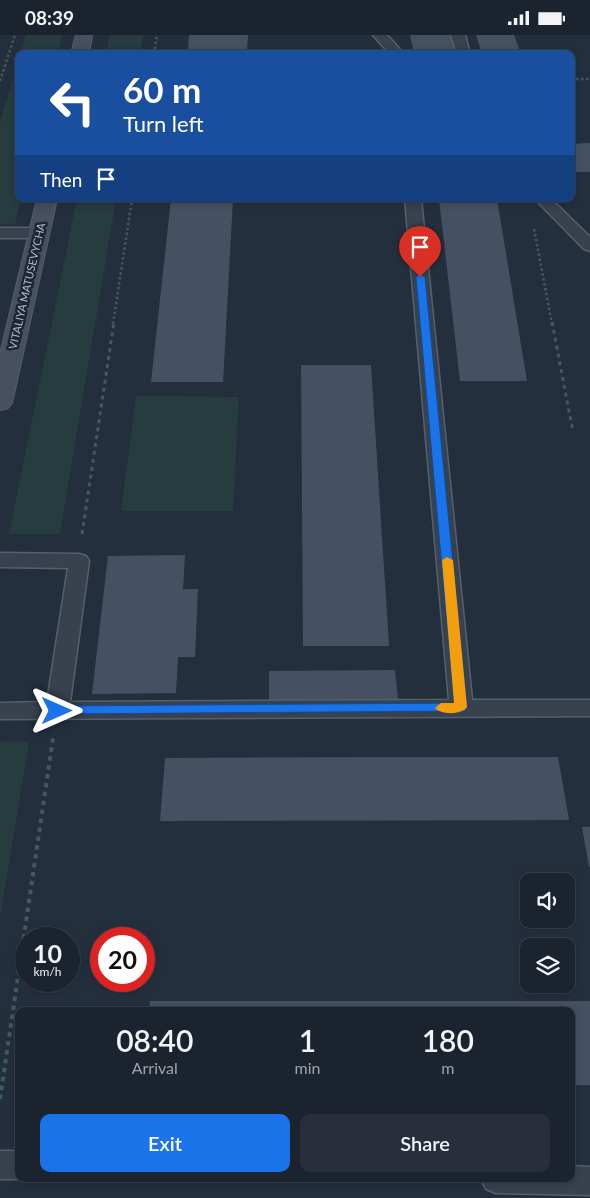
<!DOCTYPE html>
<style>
:root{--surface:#1b232e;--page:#282f3a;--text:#f1f3f6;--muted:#a0a4aa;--line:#39404a;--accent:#1a73e8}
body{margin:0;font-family:Lato,sans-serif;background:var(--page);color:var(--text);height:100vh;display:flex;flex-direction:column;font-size:19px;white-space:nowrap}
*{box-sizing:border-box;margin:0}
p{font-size:16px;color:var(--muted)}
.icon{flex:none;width:28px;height:28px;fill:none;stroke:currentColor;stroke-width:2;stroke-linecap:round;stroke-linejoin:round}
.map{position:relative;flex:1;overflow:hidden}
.sheet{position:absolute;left:15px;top:972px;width:560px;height:175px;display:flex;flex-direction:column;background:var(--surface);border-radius:10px;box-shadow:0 2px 8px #0003,0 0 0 1px var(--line)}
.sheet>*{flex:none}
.hud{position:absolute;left:15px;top:15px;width:560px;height:152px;border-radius:10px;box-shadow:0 2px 8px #0003,0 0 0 1px var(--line);background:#1a4fa0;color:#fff;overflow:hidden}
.tools{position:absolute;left:520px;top:838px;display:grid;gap:10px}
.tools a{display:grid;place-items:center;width:55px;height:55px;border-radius:10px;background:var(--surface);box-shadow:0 2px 8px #0003,0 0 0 1px var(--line);font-size:25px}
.speed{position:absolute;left:15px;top:892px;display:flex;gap:10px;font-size:25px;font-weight:700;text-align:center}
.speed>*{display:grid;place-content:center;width:65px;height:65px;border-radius:50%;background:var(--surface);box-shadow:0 2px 8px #0003,0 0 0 1px var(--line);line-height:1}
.speed small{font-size:12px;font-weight:400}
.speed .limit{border:8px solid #d22;background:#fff;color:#111}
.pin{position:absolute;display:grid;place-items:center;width:42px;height:42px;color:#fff;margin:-51px -21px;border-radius:50% 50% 50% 0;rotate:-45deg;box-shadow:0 0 5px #0007}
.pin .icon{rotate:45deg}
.me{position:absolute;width:55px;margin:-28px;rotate:90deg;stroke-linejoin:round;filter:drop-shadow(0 0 4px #0008)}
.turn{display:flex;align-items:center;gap:18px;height:105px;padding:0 25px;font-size:22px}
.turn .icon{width:65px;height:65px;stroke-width:2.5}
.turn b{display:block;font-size:35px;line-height:42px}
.then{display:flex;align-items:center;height:48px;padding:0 25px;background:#0003;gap:10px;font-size:19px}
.eta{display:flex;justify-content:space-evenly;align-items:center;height:85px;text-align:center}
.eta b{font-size:30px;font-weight:600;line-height:35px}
.action{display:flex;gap:10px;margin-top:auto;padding:10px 25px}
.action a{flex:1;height:58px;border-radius:10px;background:var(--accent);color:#fff;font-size:20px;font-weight:600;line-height:58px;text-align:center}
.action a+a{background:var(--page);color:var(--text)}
.status{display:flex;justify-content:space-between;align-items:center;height:35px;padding:0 25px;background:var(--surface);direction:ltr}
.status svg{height:14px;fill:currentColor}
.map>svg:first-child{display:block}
.green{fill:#263c3f}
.building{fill:#455162}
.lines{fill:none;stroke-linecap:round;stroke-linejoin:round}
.lane-casing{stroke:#565f6c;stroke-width:3}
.secondary-casing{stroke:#565f6c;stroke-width:2}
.path-far2{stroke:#44595c;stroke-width:2.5;stroke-dasharray:2.5 2.5;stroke-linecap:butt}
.path-far1{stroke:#44595c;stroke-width:3;stroke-dasharray:4 4;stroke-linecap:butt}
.path{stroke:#44595c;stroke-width:4;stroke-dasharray:4.5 4.5;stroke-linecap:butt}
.lane{fill:#38414e;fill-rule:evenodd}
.secondary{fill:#465061;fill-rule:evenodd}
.route{fill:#1a73e8;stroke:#114b97}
.slow{fill:#f59e0b}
.labels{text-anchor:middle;stroke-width:5;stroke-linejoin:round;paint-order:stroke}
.far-street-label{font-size:11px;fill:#b4bcc9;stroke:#1d2633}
</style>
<div class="status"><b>08:39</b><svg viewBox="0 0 49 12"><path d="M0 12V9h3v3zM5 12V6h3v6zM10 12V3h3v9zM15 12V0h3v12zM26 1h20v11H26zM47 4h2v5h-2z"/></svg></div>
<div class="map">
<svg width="590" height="1163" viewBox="0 0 590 1163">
<rect width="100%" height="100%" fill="#242f3e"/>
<!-- green -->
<path class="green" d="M26,0H62L58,19H20Z
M110,0H143L140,19H106Z
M19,24V164H21L15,189H0V88Z
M77,164H116L60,499H9Z
M136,361L239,362L233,476H121Z
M0,706L29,707L0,883Z"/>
<!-- building -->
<path class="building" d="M189,0H248L247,17H188Z
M410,0H451L456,19H414Z
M476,0H514L521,19H482Z
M301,14L354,15V19H301Z
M590,108V137H571V109Z
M171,164H233L223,347H151Z
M439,164H497L527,346H460Z
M301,330H371L389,611H303Z
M185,520L183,554H198L195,622H178L176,658L92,659L108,521Z
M395,635L398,665L269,666V636Z
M376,722H558L569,785L160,786L165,723Z
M582,792H590V832H589Z
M150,966H590V1050H571V976H149Z"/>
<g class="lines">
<!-- lane casing -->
<g class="lane-casing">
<path id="lane" d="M373,0H387L404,19H390Z
M451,0H465L469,15L467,18H457Z
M405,164H421L472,665H590V681L0,684V668L47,667L68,533L0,532V518L79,519L86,521L89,526L70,667L449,665Z
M535,164H551L590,202V216L584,214Z
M0,193H39L47,198L39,203H0Z
M0,1116H19L20,1144H0Z
M571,1131L590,1132V1160L496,1158L486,1154L481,1144H571Z"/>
</g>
<!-- secondary casing -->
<g class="secondary-casing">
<path id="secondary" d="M76,0H92L89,19H71Z
M37,164H57L12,368L8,373L0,375V319Z"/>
</g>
<!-- path-far2 -->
<path class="path-far2" d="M154,19L157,0
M571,44H590
M0,46L15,0
M534,194L552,289
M113,289L132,164"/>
<!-- path-far1 -->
<path class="path-far1" d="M552,287L573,397
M82,499L114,287"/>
<!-- path -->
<path class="path" d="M0,1064L53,703"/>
<!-- lane -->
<use href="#lane" class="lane"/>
<!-- secondary -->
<use href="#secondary" class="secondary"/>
</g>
<!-- route -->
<path class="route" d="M420,239L425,242L467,672L465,676L53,679L51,676L53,672L57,671L454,668L416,242Z"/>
<!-- slow -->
<path class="slow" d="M447,522L453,525L467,672C462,680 441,680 435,673L441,668H454L442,525Z"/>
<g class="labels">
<!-- far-street labels -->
<g class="far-street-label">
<text transform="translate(27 251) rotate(-77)" y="4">VITALIYA MATUSEVYCHA</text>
</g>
</g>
</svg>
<div class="tools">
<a><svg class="icon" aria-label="sound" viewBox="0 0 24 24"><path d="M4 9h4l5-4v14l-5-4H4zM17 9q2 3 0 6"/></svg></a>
<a><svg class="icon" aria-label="layers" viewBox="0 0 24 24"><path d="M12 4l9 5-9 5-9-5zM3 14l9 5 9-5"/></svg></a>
</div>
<div class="speed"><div>10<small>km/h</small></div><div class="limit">20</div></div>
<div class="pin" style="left:420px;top:242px;background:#d93025"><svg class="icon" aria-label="arrive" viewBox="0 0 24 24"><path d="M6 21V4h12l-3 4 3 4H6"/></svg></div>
<svg class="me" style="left:57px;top:676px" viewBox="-20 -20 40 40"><path d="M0-17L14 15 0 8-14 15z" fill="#1a73e8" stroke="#fff" stroke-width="4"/></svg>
<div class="hud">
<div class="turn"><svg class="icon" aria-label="left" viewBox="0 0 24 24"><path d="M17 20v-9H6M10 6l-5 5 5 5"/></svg><div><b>60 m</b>Turn left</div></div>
<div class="then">Then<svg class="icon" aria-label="arrive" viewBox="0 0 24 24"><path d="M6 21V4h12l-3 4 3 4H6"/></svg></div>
</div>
<section class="sheet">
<div class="eta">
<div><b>08:40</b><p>Arrival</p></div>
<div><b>1</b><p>min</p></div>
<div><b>180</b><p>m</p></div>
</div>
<div class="action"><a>Exit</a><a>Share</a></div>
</section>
</div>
